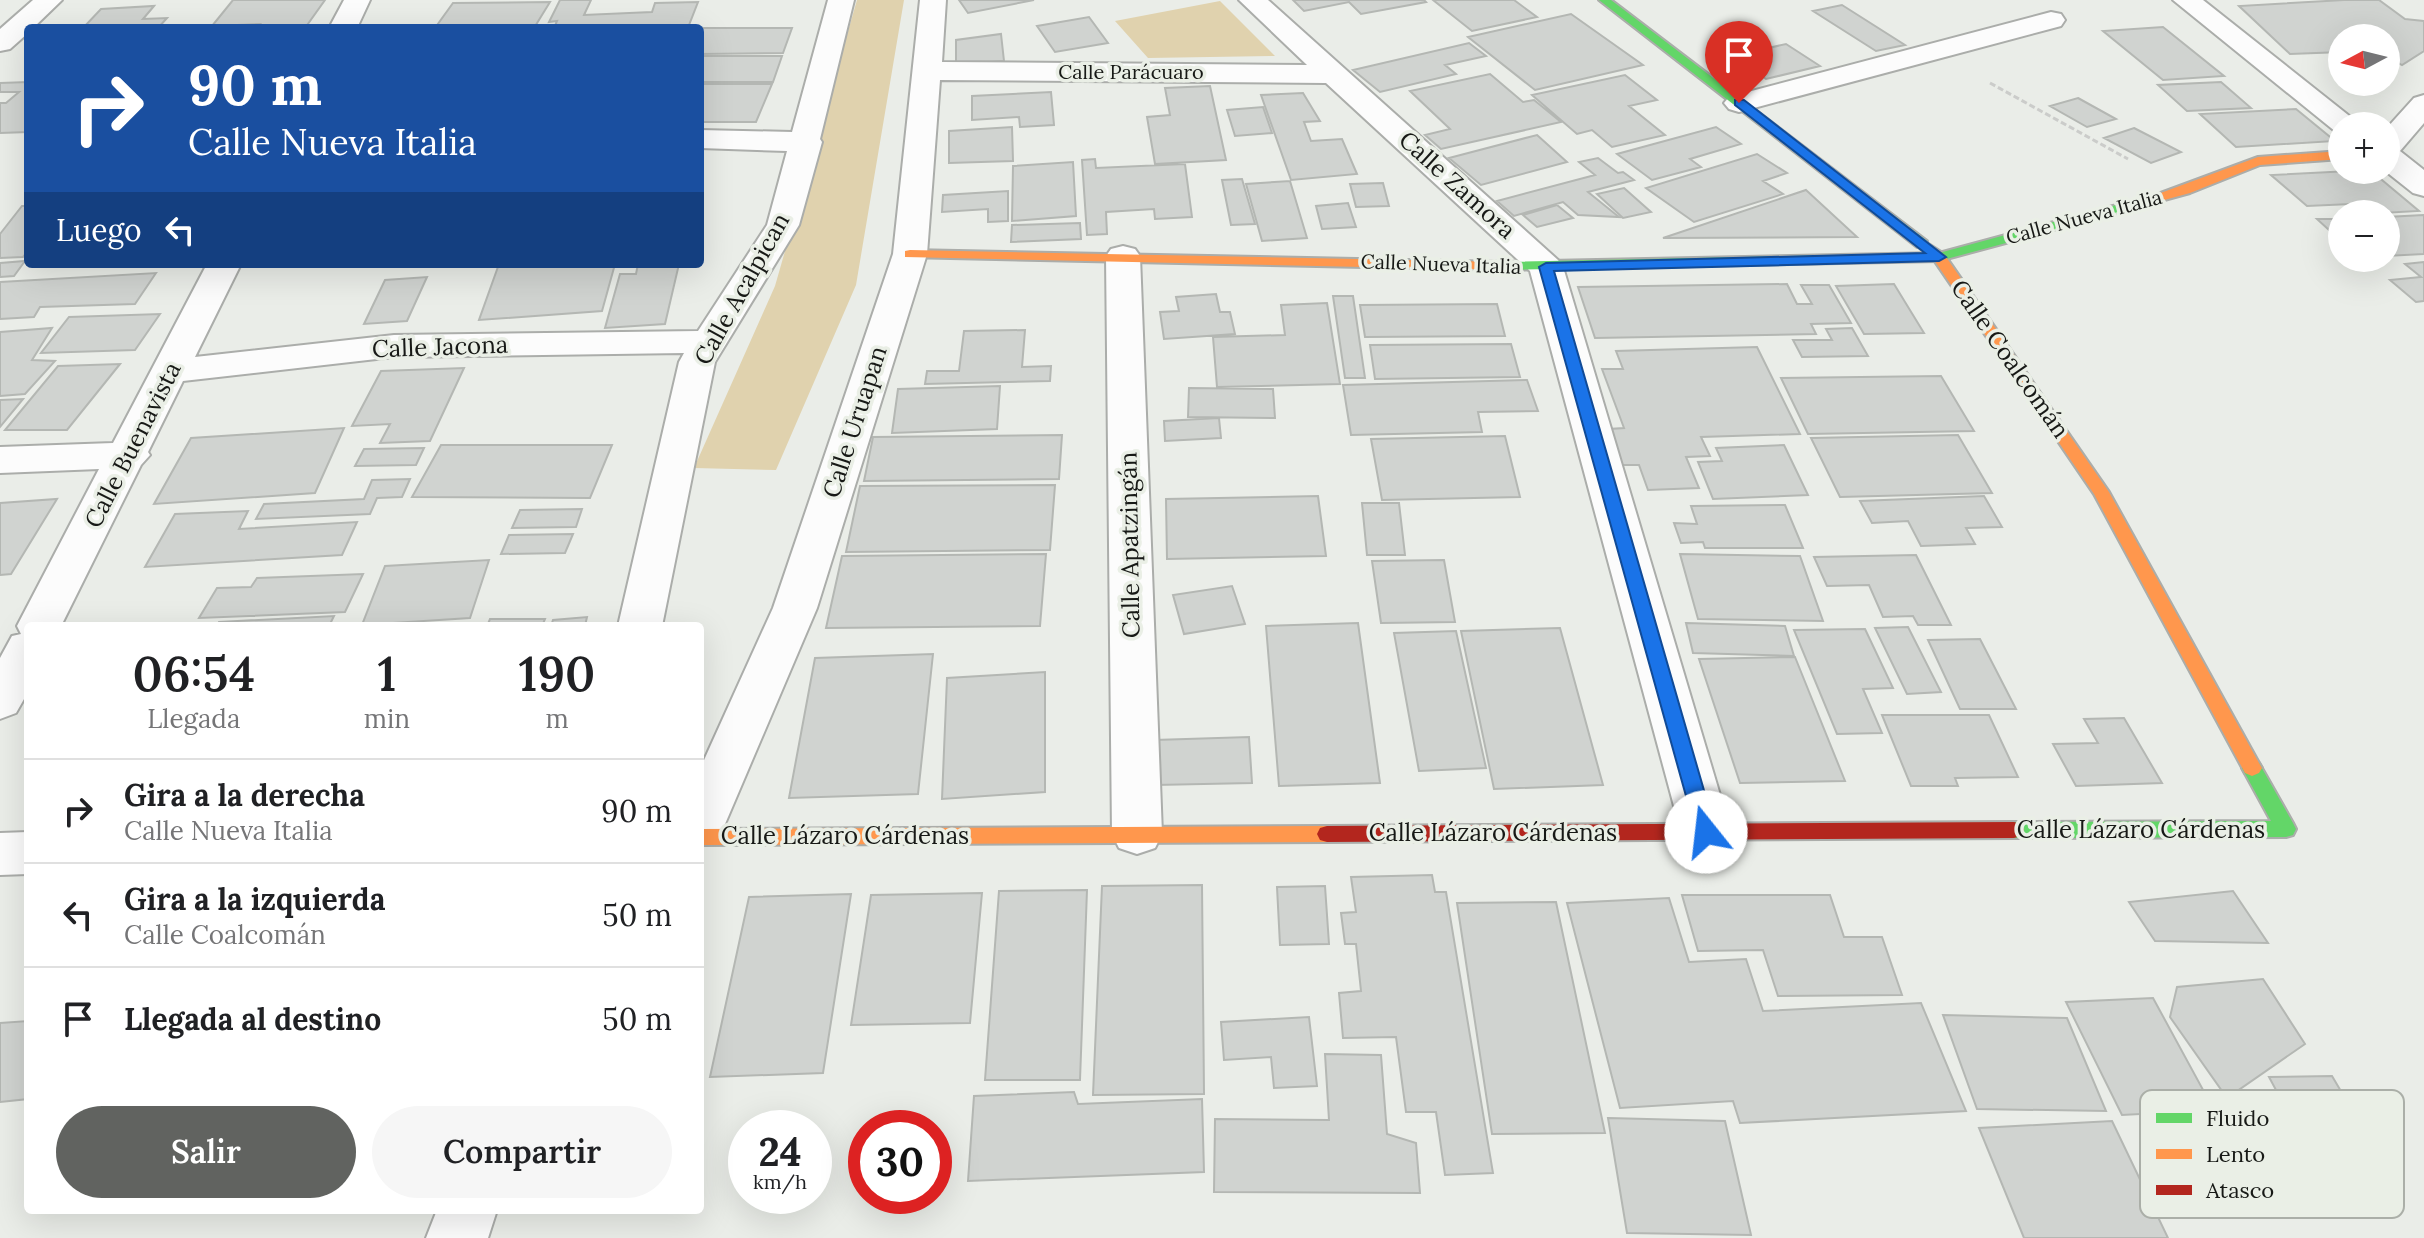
<!DOCTYPE html>
<html lang="es">
<meta charset="utf-8">
<style>
:root{--surface:#fff;--page:#f6f6f6;--text:#202124;--muted:#757577;--line:#e0e0e0;--accent:#616360}
body{margin:0;font-family:Lora,serif;background:var(--page);color:var(--text);height:100vh;display:flex;flex-direction:column;font-size:30px;white-space:nowrap}
*{box-sizing:border-box;margin:0}
p{font-size:26px;color:var(--muted)}
.icon{flex:none;width:44px;height:44px;fill:none;stroke:currentColor;stroke-width:2;stroke-linecap:round;stroke-linejoin:round}
.map{position:relative;flex:1;overflow:hidden}
.sheet{position:absolute;left:24px;top:622px;width:680px;height:592px;display:flex;flex-direction:column;background:var(--surface);border-radius:8px;box-shadow:0 8px 32px #0002}
.sheet>*{flex:none}
.guide{position:absolute;left:24px;top:24px;width:680px;height:244px;border-radius:8px;box-shadow:0 8px 32px #0002;background:#1a4fa0;color:#fff;overflow:hidden}
.needle{width:52px;rotate:263deg}
.buttons{position:absolute;left:2328px;top:24px;display:grid;gap:16px}
.buttons a{display:grid;place-items:center;width:72px;height:72px;border-radius:50%;background:var(--surface);box-shadow:0 8px 32px #0002;font-size:40px}
.speed{position:absolute;left:728px;top:1110px;display:flex;gap:16px;font-size:40px;font-weight:700;text-align:center}
.speed>*{display:grid;place-content:center;width:104px;height:104px;border-radius:50%;background:var(--surface);box-shadow:0 8px 32px #0002;line-height:1}
.speed small{font-size:20px;font-weight:400}
.speed .limit{border:12px solid #d22;background:#fff;color:#111}
.pin{position:absolute;display:grid;place-items:center;width:68px;height:68px;color:#fff;margin:-82px -34px;border-radius:50% 50% 50% 0;rotate:-45deg;box-shadow:0 0 8px #0007}
.pin .icon{rotate:45deg}
.me{position:absolute;width:88px;margin:-44px;rotate:344deg;stroke-linejoin:round;filter:drop-shadow(0 0 6px #0008)}
.turn{display:flex;align-items:center;gap:28px;height:168px;padding:0 32px;font-size:36px}
.turn .icon{width:104px;height:104px;stroke-width:2.5}
.turn b{display:block;font-size:56px;line-height:68px}
.then{display:flex;align-items:center;height:76px;padding:0 32px;background:#0003;gap:16px;font-size:30px}
.eta{display:flex;justify-content:space-evenly;align-items:center;height:136px;text-align:center}
.eta b{font-size:48px;font-weight:600;line-height:56px}
.action{display:flex;gap:16px;margin-top:auto;padding:16px 32px}
.action a{flex:1;height:92px;border-radius:48px;background:var(--accent);color:#fff;font-size:32px;font-weight:600;line-height:92px;text-align:center}
.action a+a{background:var(--page);color:var(--text)}
ul{padding:0;list-style:none}
li{display:flex;align-items:center;gap:24px;height:104px;padding:0 32px;border-top:2px solid var(--line)}
li div{flex:1}
li b{display:block;font-size:30px}
li em{font-style:normal}
.map>svg:first-child{display:block}
.green{fill:#e0d2ae}
.building{fill:#d0d3d0;stroke:#b4b7b3;stroke-width:2}
.lines{fill:none;stroke-linecap:round;stroke-linejoin:round}
.street-casing{stroke:#abadaa;stroke-width:4}
.fast-casing{stroke:#abadaa;stroke-width:4}
.slow-casing{stroke:#abadaa;stroke-width:4}
.jam-casing{stroke:#abadaa;stroke-width:4}
.path{stroke:#cbccca;stroke-width:3;stroke-dasharray:6 3;stroke-linecap:butt}
.street{fill:#fcfcfc;fill-rule:evenodd}
.fast{fill:#63d668;fill-rule:evenodd}
.slow{fill:#ff974d;fill-rule:evenodd}
.jam{fill:#b3261e;fill-rule:evenodd}
.route{fill:#1a73e8;stroke:#114b97;stroke-width:2}
.labels{text-anchor:middle;stroke-width:7;stroke-linejoin:round;paint-order:stroke}
.far-street-label{font-size:20px;fill:#171916;stroke:#eaefe6}
.street-label{font-size:24px;fill:#171916;stroke:#eaefe6}
.key{fill:#eaefe6;stroke:#abafa8;stroke-width:2}
.key-label{font-size:22px;fill:#171916}
</style>
<div class="map">
<svg width="2424" height="1238" viewBox="0 0 2424 1238">
<rect width="100%" height="100%" fill="#eaede8"/>
<!-- green -->
<path class="green" d="M857,0H904L856,285L776,470L694,468L775,286Z
M1220,1L1275,56L1148,58L1115,21Z"/>
<!-- building -->
<path class="building" d="M233,0H325L305,28H257L260,24L212,26Z
M560,0H591L584,15L652,12L655,3L698,2L689,25L554,28L557,21L549,22Z
M959,0H1034L968,13Z
M1293,0H1424L1426,2L1361,14L1349,2L1304,11Z
M1433,0H1514L1537,17L1472,31Z
M2344,0H2379L2405,19L2424,21V51L2402,65L2386,56V38H2342V52L2290,54L2239,6Z
M550,2L534,28H435L453,3Z
M1842,5L1905,45L1876,51L1813,11Z
M154,6L143,19L167,18L158,28H83L101,9Z
M1571,14L1643,65L1535,90L1468,37Z
M1089,17L1108,43L1055,52L1037,26Z
M2163,27L2224,76L2163,80L2103,31Z
M700,28H792L783,53L700,54Z
M1001,34L1004,61L956,64V40Z
M1469,43L1486,56L1445,65L1456,74L1380,92L1353,70Z
M1786,44L1820,66L1766,79L1733,56Z
M700,56H782L773,82H700Z
M1490,74L1523,102L1534,100L1561,122L1441,149L1425,135L1450,129L1410,91Z
M1625,75L1657,100L1629,106L1665,135L1612,147L1592,130L1577,134L1532,95Z
M28,82V132L0,133V103H6L19,92H0V83Z
M2221,82L2251,108L2187,111L2158,85Z
M700,84H772L756,122H700Z
M1210,86L1226,160L1155,164L1147,117L1170,115L1165,88Z
M1051,92L1054,125L1020,127L1019,117L972,120V96Z
M1303,93L1320,121L1304,122L1311,141L1342,139L1357,174L1291,180L1261,95Z
M2078,98L2116,119L2087,127L2050,106Z
M1263,107L1272,133L1235,136L1227,110Z
M2296,109L2335,141L2236,147L2200,114Z
M1012,127L1013,161L949,163V131Z
M1716,127L1741,144L1690,159L1701,167L1652,180L1617,154Z
M2134,128L2181,152L2151,163L2104,138Z
M1537,135L1567,162L1481,185L1449,158Z
M1757,154L1787,173L1763,181L1783,194L1694,222L1646,188Z
M1598,158L1618,173L1623,172L1634,180L1588,192L1619,217L1578,215L1563,202L1514,216L1497,201L1595,175L1579,162Z
M1095,159L1096,168L1185,164L1192,217L1155,219L1154,209L1106,212L1107,234L1087,235L1082,160Z
M1073,162L1076,216L1012,221L1013,166Z
M2370,170L2419,211L2363,214L2351,204L2307,206L2271,175Z
M1242,179L1255,224L1231,225L1222,180Z
M1290,181L1307,238L1262,241L1246,184Z
M1383,183L1389,206L1356,207L1350,184Z
M1624,188L1651,212L1623,218L1597,194Z
M1806,190L1857,237L1663,238Z
M1008,191V221L988,222V209L942,212L943,195Z
M1348,203L1356,227L1322,229L1316,206Z
M1557,205L1573,218L1537,227L1523,215Z
M22,206H28V251L23,257L0,258V234Z
M2424,215V254L2386,256V217Z
M2317,219H2342V242Z
M1080,223L1081,239L1011,242L1012,225Z
M25,261L14,276L0,277V263Z
M2424,262V301L2416,302L2390,280L2421,277L2405,264Z
M499,264L597,265L615,264L602,311L479,320Z
M638,264H679L665,324L605,328L620,274H636Z
M156,273L135,304L40,307L34,317L0,319V282Z
M427,277L407,321L364,324L385,280Z
M1787,284L1797,304H1812L1801,285H1829L1851,323L1811,324L1816,334L1595,338L1578,287Z
M1894,284L1924,333L1864,334L1836,286Z
M1216,294L1220,312H1230L1235,334L1164,339L1160,312L1179,311L1176,297Z
M1333,296H1353L1365,378H1345Z
M1327,303L1340,384L1217,387L1213,337L1285,335L1281,305Z
M1497,304L1505,336L1365,337L1360,305Z
M160,314L135,350L41,353L69,317Z
M52,328L32,360L55,361L25,394L0,396V332Z
M1852,328L1868,356L1802,357L1793,340H1832L1826,329Z
M1025,330L1022,367L1051,366L1050,381L925,384L927,371H959L964,331Z
M1511,344L1520,377L1375,379L1370,345Z
M1757,347L1800,434L1701,437L1710,456L1686,457L1699,488L1648,490L1639,465H1621L1609,429L1624,428L1602,369H1623L1616,351Z
M120,364L67,430H5L58,366Z
M464,368L430,441L380,443L390,424L352,426L381,371Z
M1941,376L1974,431L1808,434L1781,378Z
M1527,380L1538,411L1478,412L1482,432L1351,435L1343,385Z
M1000,386L997,429L892,433L898,389Z
M1189,388L1273,389L1275,418L1188,417Z
M23,399L0,427V400Z
M1219,418L1221,438L1165,441L1164,421Z
M344,428L315,493L154,504L191,438Z
M1062,435L1059,479L864,481L873,437Z
M1958,435L1992,493L1840,497L1811,438Z
M1505,436L1520,497L1382,500L1371,439Z
M441,445H612L590,498L412,497Z
M1784,445L1808,495L1713,499L1698,462L1722,461L1716,448Z
M424,448L416,465L355,466L364,449Z
M410,479L402,497L377,498L370,514L256,519L264,504L364,499L372,480Z
M1055,485L1050,550L846,552L860,486Z
M1318,496L1326,556L1167,559L1166,499Z
M1984,496L2002,527L1966,528L1975,544L1921,546L1908,521L1872,523L1860,501Z
M57,499L11,574L0,575V503Z
M1362,503H1399L1405,555H1367Z
M1785,505L1803,548H1705L1703,542L1681,543L1674,523L1697,524L1691,506Z
M582,509L576,527L512,528L520,510Z
M248,511L239,529L357,522L342,555L145,567L175,514Z
M573,534L565,553L501,554L509,535Z
M1046,554L1040,626L826,628L842,556Z
M1680,554L1800,556L1823,621L1698,619Z
M1916,555L1951,625H1918L1913,616L1883,617L1869,585L1827,586L1814,557Z
M489,560L470,618L362,625L385,566Z
M1444,560L1455,622L1381,623L1372,561Z
M363,574L345,612L199,618L217,588L251,587L257,578Z
M1232,586L1245,624L1184,634L1173,595Z
M334,616L329,626H217L219,622Z
M587,617L585,626H551L553,620Z
M490,619H545L542,626H487Z
M1358,623L1380,783L1279,786L1266,626Z
M1686,623L1785,626L1794,656L1693,653Z
M1908,627L1941,692L1907,694L1875,628Z
M1560,628L1603,785L1494,789L1461,631Z
M1865,629L1893,688L1863,689L1882,733L1837,734L1794,630Z
M1456,631L1486,768L1419,771L1394,633Z
M1980,639L2016,709H1960L1928,640Z
M933,654L918,794L789,798L815,658Z
M1795,657L1845,781L1740,783L1699,659Z
M1045,672V792L942,799L947,678Z
M1882,715H1989L2018,777L1955,778L1958,786H1911Z
M2124,718L2162,783L2076,786L2053,744L2098,743L2084,719Z
M1249,737L1252,783L1155,785V740Z
M1432,875L1435,892H1446L1493,1173L1445,1175L1436,1112H1406L1396,1037L1343,1038L1339,993L1361,991L1356,944H1345L1341,913L1356,912L1351,877Z
M1202,885L1204,1094L1093,1095L1102,886Z
M1325,886L1329,944L1280,945L1277,887Z
M1087,890L1080,1080H985L999,891Z
M2233,891L2268,943L2155,941L2129,902Z
M982,893L970,1023L851,1025L871,895Z
M851,894L823,1073L710,1077L749,897Z
M1682,895H1830L1844,937H1882L1902,995L1778,996L1763,950L1698,951Z
M1669,898L1689,962L1746,959L1763,1011L1921,1003L1966,1111L1740,1123L1733,1101L1620,1108L1567,903Z
M1556,902L1605,1133L1492,1134L1457,903Z
M2263,979L2305,1044L2227,1098L2170,1017L2177,987Z
M2153,998L2214,1110L2122,1115L2066,1002Z
M1943,1015L2067,1018L2106,1111L1977,1109Z
M1309,1017L1317,1086L1274,1088L1271,1057L1224,1060L1221,1022Z
M28,1021V1099L0,1102V1023Z
M1325,1054L1381,1055L1387,1134L1416,1143L1420,1193L1214,1192L1215,1119L1329,1120Z
M2332,1076L2355,1115L2290,1116L2269,1077Z
M1074,1092L1078,1104L1202,1099L1204,1172L968,1181L974,1096Z
M1608,1118L1725,1121L1751,1235L1627,1233Z
M2112,1121L2168,1238H2024L1979,1128Z"/>
<g class="lines">
<!-- street casing -->
<g class="street-casing">
<path id="street" d="M33,0H62L33,28H28V33L10,49L0,51V29Z
M344,0H370L357,28H329Z
M828,0H854L820,139L822,142L799,225L715,362L662,626H618L679,362L684,353L394,357L183,381L148,452L150,455L141,465L61,626H28V692L16,713L0,719V658L12,636L21,634L17,626L99,469L0,473V447L113,443L207,264H241L195,357L394,335L698,331L767,225L787,151L700,148V130L792,132Z
M920,0H946L942,62L1307,65L1239,0H1268L1558,260L1563,267L1731,832L1724,846L1706,852L1688,846L1681,832L1530,271L1326,83L940,80L927,254L817,608L725,824L718,838L700,844V769L773,608L893,254Z
M2173,0H2203L2362,126H2342V134L2336,132Z
M2051,12L2061,14L2065,20L2061,26L1739,112L1729,109L1724,103L1729,97Z
M2424,95V123L2400,151L2424,170V196L2413,193L2384,170L2386,129L2414,98Z
M1123,246L1135,249L1140,256L1162,834L1155,848L1137,854L1119,848L1112,834L1106,256L1111,249Z
M28,832V874L0,875V833Z
M437,1210H497L488,1238H426Z"/>
</g>
<!-- fast casing -->
<g class="fast-casing">
<path id="fast" d="M1599,0H1611L1927,241V247H1917Z
M2146,197L2153,201L2151,204L1939,261L1505,270L1498,266L1505,262L1939,253Z
M2252,760L2259,763L2293,823L2296,829L2293,835L2286,837L2014,838L2007,836L2004,830L2007,824L2014,822L2271,821L2242,768L2245,763Z"/>
</g>
<!-- slow casing -->
<g class="slow-casing">
<path id="slow" d="M2342,151V159L2260,165L2190,193L2146,205L2139,201L2258,157Z
M1922,240L1944,254L2109,492L2259,763L2262,768L2259,773L2252,776L2245,773L2094,494L1934,260L1915,244Z
M910,250L1505,262L1512,266L1505,270L905,257V251Z
M1327,826L1334,828L1337,834L1334,840L1327,842L700,845V829Z"/>
</g>
<!-- jam casing -->
<g class="jam-casing">
<path id="jam" d="M2014,822L2021,824L2024,830L2021,836L2014,838L1327,842L1320,840L1317,834L1320,828L1327,826Z"/>
</g>
<!-- path -->
<path class="path" d="M1990,83L2128,159"/>
<!-- street -->
<use href="#street" class="street"/>
<!-- fast -->
<use href="#fast" class="fast"/>
<!-- slow -->
<use href="#slow" class="slow"/>
<!-- jam -->
<use href="#jam" class="jam"/>
</g>
<!-- route -->
<path class="route" d="M1735,100H1744L1946,257L1939,261L1554,271L1716,832L1713,838L1706,840L1699,838L1696,832L1539,267L1546,263L1925,253L1735,105Z"/>
<g class="labels">
<!-- far-street labels -->
<g class="far-street-label">
<text x="1131" y="79">Calle Parácuaro</text>
<text transform="translate(2084 217) rotate(-15)" y="7">Calle Nueva Italia</text>
<text transform="translate(1441 264) rotate(2)" y="7">Calle Nueva Italia</text>
</g>
<!-- street labels -->
<g class="street-label">
<text transform="translate(1457 185) rotate(42)" y="8">Calle Zamora</text>
<text transform="translate(742 289) rotate(-61)" y="8">Calle Acalpican</text>
<text transform="translate(440 347) rotate(-2)" y="8">Calle Jacona</text>
<text transform="translate(2010 359) rotate(55)" y="8">Calle Coalcomán</text>
<text transform="translate(855 422) rotate(-72)" y="8">Calle Uruapan</text>
<text transform="translate(133 445) rotate(-63)" y="8">Calle Buenavista</text>
<text transform="translate(1130 545) rotate(-91)" y="8">Calle Apatzingán</text>
<text x="2141" y="838">Calle Lázaro Cárdenas</text>
<text x="1493" y="841">Calle Lázaro Cárdenas</text>
<text x="845" y="844">Calle Lázaro Cárdenas</text>
</g>
</g>
<!-- legend -->
<rect x="2140" y="1090" width="264" height="128" rx="12" class="key"/>
<rect x="2156" y="1113" width="36" height="10" fill="#63d668"/>
<rect x="2156" y="1149" width="36" height="10" fill="#ff974d"/>
<rect x="2156" y="1185" width="36" height="10" fill="#b3261e"/>
<g class="key-label">
<text x="2206" y="1126">Fluido</text>
<text x="2206" y="1162">Lento</text>
<text x="2206" y="1198">Atasco</text>
</g>
</svg>
<div class="buttons">
<a><svg class="needle" viewBox="-14 -14 28 28"><path d="M0-13l5 13h-10z" fill="#e53935"/><path d="M0 13l5-13h-10z" fill="#757577"/></svg></a>
<a>+</a>
<a>−</a>
</div>
<div class="speed"><div>24<small>km/h</small></div><div class="limit">30</div></div>
<div class="pin" style="left:1739px;top:103px;background:#d93025"><svg class="icon" aria-label="arrive" viewBox="0 0 24 24"><path d="M6 21V4h12l-3 4 3 4H6"/></svg></div>
<svg class="me" style="left:1706px;top:832px" viewBox="-20 -20 40 40"><circle r="19" fill="#fff"/><path d="M0-13L10 11 0 6-10 11z" fill="#1a73e8"/></svg>
<div class="guide">
<div class="turn"><svg class="icon" aria-label="right" viewBox="0 0 24 24"><path d="M7 20v-9h11M14 6l5 5-5 5"/></svg><div><b>90 m</b>Calle Nueva Italia</div></div>
<div class="then">Luego<svg class="icon" aria-label="left" viewBox="0 0 24 24"><path d="M17 20v-9H6M10 6l-5 5 5 5"/></svg></div>
</div>
<section class="sheet">
<div class="eta">
<div><b>06:54</b><p>Llegada</p></div>
<div><b>1</b><p>min</p></div>
<div><b>190</b><p>m</p></div>
</div>
<ul>
<li><svg class="icon" aria-label="right" viewBox="0 0 24 24"><path d="M7 20v-9h11M14 6l5 5-5 5"/></svg><div><b>Gira a la derecha</b><p>Calle Nueva Italia</p></div><em>90 m</em></li>
<li><svg class="icon" aria-label="left" viewBox="0 0 24 24"><path d="M17 20v-9H6M10 6l-5 5 5 5"/></svg><div><b>Gira a la izquierda</b><p>Calle Coalcomán</p></div><em>50 m</em></li>
<li><svg class="icon" aria-label="arrive" viewBox="0 0 24 24"><path d="M6 21V4h12l-3 4 3 4H6"/></svg><div><b>Llegada al destino</b></div><em>50 m</em></li>
</ul>
<div class="action"><a>Salir</a><a>Compartir</a></div>
</section>
</div>
